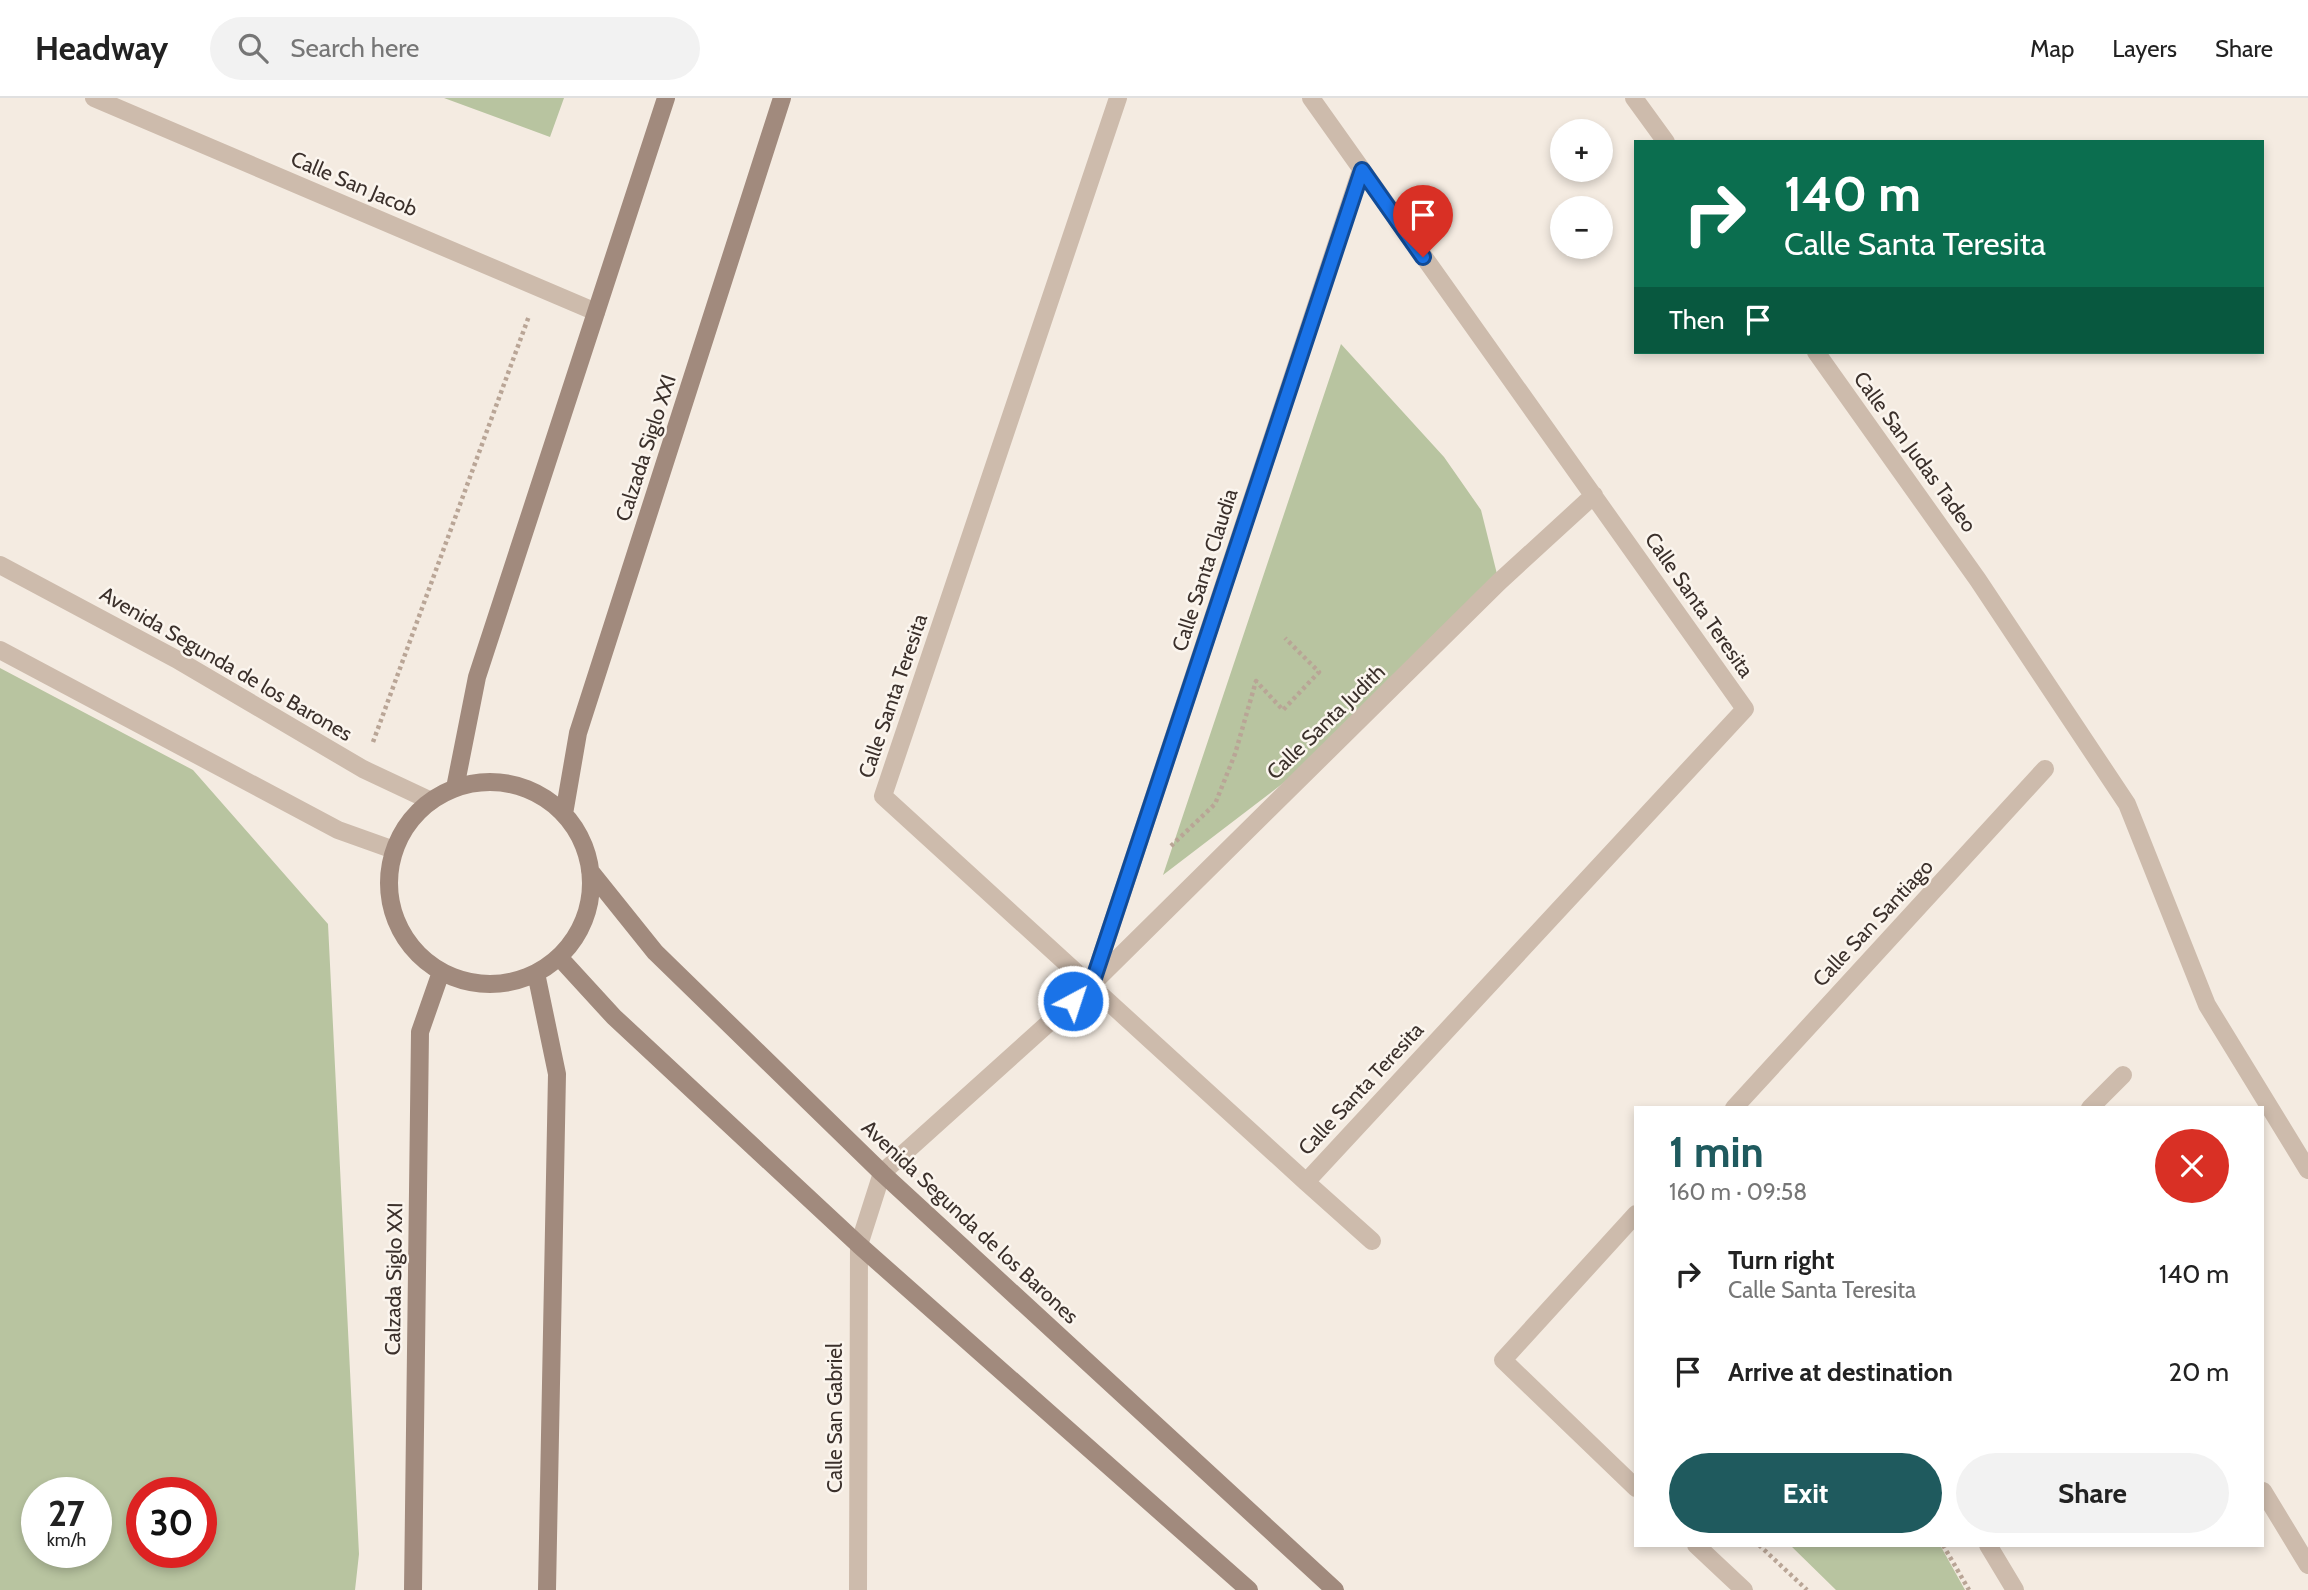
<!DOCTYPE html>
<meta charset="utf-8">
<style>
:root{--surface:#fff;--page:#f2f2f2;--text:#222;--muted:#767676;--line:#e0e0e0;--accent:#1f5a5e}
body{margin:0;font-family:Cabin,sans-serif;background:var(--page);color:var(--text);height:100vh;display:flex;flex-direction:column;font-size:26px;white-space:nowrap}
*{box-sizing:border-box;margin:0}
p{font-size:23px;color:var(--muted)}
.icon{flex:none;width:38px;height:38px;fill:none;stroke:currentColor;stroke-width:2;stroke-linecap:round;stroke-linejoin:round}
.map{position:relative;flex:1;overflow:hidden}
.details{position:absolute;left:1634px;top:1008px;width:630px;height:441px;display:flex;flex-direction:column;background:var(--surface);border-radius:0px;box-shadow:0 4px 10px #0003}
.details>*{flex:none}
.banner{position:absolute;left:1634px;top:42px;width:630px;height:214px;border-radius:0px;box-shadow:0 4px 10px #0003;background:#0b6e4f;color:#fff;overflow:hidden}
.buttons{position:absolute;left:1550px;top:21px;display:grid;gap:14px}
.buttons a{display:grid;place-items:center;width:63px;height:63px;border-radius:50%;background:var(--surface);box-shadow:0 4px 10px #0003;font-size:35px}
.speed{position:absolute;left:21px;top:1379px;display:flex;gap:14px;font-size:35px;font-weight:700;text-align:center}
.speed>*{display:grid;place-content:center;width:91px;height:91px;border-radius:50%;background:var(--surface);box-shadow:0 4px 10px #0003;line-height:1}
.speed small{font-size:18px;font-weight:400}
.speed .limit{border:10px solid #d22;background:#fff;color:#111}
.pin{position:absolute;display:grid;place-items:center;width:60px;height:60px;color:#fff;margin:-72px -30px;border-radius:50% 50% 50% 0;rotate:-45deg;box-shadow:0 0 7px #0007}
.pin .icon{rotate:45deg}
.me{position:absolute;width:77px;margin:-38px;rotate:40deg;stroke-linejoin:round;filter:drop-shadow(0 0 5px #0008)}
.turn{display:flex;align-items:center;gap:24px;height:147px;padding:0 35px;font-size:32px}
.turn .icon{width:91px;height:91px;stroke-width:2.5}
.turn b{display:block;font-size:49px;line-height:60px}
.then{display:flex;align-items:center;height:66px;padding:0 35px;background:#0003;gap:14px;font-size:26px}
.round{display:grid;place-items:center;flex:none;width:74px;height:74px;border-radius:37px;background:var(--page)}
.summary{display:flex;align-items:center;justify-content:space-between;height:119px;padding:0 35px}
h1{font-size:42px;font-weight:700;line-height:52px;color:var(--accent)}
.cta{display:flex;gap:14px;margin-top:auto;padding:14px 35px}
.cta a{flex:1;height:80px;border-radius:42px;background:var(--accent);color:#fff;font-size:28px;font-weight:700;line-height:80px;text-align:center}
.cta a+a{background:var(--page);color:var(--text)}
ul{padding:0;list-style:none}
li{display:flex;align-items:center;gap:21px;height:98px;padding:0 35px}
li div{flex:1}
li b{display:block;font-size:26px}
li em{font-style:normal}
header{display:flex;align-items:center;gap:42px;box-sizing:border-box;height:98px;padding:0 35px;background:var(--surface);border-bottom:2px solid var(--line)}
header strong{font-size:33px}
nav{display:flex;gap:38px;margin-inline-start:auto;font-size:24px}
.search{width:490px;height:63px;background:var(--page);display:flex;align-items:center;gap:18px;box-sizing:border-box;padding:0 24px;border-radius:38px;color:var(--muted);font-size:26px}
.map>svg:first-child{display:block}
.green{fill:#b8c4a0;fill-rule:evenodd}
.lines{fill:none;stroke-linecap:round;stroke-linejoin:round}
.path{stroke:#b9a596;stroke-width:4.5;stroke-dasharray:3.5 3.5;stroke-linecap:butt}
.minor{stroke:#cdbbac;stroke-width:18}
.tertiary{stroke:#cdbbac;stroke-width:18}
.secondary{stroke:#a18a7d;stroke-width:18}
.route-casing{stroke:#114b97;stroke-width:18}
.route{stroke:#1a73e8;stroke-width:12}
.labels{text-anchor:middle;stroke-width:5;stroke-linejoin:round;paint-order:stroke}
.street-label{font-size:21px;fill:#3b302b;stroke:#fbf5ee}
</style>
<header>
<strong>Headway</strong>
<div class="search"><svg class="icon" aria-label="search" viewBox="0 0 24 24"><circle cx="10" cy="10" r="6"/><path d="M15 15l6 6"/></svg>Search here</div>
<nav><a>Map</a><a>Layers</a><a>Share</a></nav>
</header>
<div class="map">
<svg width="2308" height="1492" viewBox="0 0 2308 1492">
<rect width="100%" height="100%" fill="#f4ebe1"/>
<!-- green -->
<path class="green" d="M444,0H564L550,39Z
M1341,246L1444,359L1481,412L1499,484L1350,634L1163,777Z
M0,570L193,672L328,826L359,1456L355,1492H0ZM37,1395H96V1454H37ZM142,1395H201V1454H142Z
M1790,1447H1940L1965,1492H1836Z"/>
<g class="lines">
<!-- path -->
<path class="path" d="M373,644L529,218
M1171,748L1215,706L1235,656L1256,583L1283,612L1319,574L1285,540
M1759,1447L1807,1492
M1943,1447L1969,1492"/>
<!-- minor -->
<path class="minor" d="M94,0L596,214
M1118,0L883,698L1306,1084L1745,611L1311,0
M1634,0L1666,44
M1816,254L1978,482L2127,706L2207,907L2308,1072
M1093,883L1361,72
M1734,1010L2045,671
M2090,1010L2123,977
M1306,1084L1372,1143
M1636,1116L1503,1262L1636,1390
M2263,1393L2308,1467
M1696,1447L1744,1492
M1988,1447L2015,1492
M858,1492L859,1147L882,1075L1092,886L1499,484L1594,397"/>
<!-- tertiary -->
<path class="tertiary" d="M0,467L176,561L363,671L431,703
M0,552L338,732L394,752"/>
<!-- secondary -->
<path class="secondary" d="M389 785a101 101 0 1 1 202 0a101 101 0 1 1-202 0Z
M455,690L477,579L666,0
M564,716L578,635L782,0
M590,773L655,854L882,1075L1335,1492
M559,859L614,919L859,1147L1249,1492
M536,875L557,976L547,1492
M413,1492L420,934L441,874"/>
</g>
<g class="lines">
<!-- route casing -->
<g class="route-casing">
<path id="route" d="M1073,903L1092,886L1362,72L1423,159"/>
</g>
<!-- route -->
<use href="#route" class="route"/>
</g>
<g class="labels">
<!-- street labels -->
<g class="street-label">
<text transform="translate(354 86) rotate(23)" y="7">Calle San Jacob</text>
<text transform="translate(646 350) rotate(-72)" y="7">Calzada Siglo XXI</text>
<text transform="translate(1915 354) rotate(54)" y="7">Calle San Judas Tadeo</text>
<text transform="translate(1205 472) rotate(-72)" y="7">Calle Santa Claudia</text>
<text transform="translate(1699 507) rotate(55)" y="7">Calle Santa Teresita</text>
<text transform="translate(226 566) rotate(30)" y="7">Avenida Segunda de los Barones</text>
<text transform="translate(893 598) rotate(-71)" y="7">Calle Santa Teresita</text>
<text transform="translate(1326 624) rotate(-44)" y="7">Calle Santa Judith</text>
<text transform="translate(1873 825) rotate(-47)" y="7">Calle San Santiago</text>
<text transform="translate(1361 991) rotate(-47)" y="7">Calle Santa Teresita</text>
<text transform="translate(970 1124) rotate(43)" y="7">Avenida Segunda de los Barones</text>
<text transform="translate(394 1181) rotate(-89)" y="7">Calzada Siglo XXI</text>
<text transform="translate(835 1320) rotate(-90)" y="7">Calle San Gabriel</text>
</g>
</g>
</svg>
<div class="buttons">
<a>+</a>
<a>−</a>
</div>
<div class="speed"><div>27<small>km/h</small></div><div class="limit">30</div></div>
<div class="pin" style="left:1423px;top:159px;background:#d93025"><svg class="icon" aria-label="arrive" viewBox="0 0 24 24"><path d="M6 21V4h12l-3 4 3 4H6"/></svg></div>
<svg class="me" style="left:1073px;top:903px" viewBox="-20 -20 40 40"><circle r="17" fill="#1a73e8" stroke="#fff" stroke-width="3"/><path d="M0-11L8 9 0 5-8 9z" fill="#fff"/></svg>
<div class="banner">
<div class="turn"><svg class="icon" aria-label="right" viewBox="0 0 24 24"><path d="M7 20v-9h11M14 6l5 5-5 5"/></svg><div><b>140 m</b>Calle Santa Teresita</div></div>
<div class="then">Then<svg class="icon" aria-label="arrive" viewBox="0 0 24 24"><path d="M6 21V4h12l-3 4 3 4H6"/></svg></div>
</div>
<section class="details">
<div class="summary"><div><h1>1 min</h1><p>160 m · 09:58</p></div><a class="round" style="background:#d93025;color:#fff"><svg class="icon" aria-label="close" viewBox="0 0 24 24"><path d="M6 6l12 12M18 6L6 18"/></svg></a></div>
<ul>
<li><svg class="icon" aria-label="right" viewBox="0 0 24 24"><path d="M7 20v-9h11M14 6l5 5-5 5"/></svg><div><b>Turn right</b><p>Calle Santa Teresita</p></div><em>140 m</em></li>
<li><svg class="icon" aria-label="arrive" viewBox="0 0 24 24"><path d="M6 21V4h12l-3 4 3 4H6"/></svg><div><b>Arrive at destination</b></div><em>20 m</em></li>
</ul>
<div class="cta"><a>Exit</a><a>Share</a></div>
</section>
</div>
